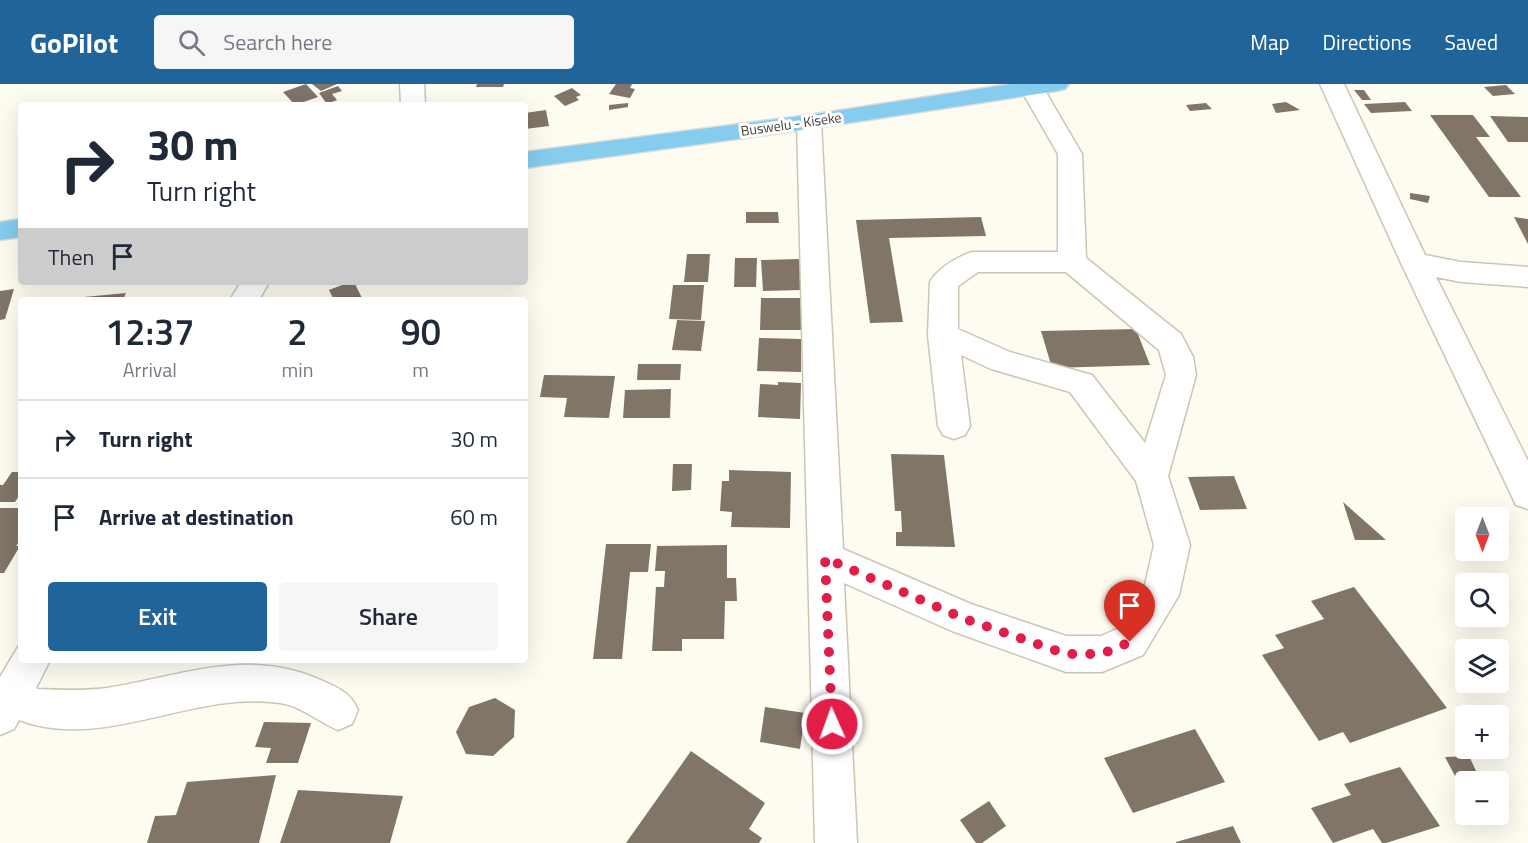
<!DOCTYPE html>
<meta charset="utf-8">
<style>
:root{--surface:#fff;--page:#f6f6f7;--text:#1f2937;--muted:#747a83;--line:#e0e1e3;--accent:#206499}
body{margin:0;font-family:"Titillium Web",sans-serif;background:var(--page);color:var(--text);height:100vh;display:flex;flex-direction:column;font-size:22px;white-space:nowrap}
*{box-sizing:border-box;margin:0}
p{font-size:20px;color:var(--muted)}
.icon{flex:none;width:33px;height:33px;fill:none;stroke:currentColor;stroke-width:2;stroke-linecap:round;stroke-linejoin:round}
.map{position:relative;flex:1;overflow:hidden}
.side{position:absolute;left:18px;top:213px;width:510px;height:366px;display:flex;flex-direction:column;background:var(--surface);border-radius:6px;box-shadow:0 6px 24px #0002}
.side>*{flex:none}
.hud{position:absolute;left:18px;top:18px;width:510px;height:183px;border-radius:6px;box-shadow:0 6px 24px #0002;background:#fff;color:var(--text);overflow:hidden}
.needle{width:39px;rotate:180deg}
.buttons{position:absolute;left:1455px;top:423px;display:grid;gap:12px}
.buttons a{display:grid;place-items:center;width:54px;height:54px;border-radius:6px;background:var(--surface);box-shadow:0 6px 24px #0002;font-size:30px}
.pin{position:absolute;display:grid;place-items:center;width:51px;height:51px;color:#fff;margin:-62px -26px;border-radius:50% 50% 50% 0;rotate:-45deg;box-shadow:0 0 6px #0007}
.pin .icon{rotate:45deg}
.me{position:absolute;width:66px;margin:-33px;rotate:358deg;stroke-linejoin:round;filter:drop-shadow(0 0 4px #0008)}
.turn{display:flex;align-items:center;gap:21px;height:126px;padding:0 30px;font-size:27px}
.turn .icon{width:78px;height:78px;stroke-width:2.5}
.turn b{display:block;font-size:42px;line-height:51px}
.then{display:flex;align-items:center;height:57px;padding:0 30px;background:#0003;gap:12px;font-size:22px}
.eta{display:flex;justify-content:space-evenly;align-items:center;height:102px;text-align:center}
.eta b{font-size:36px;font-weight:600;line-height:42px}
.action{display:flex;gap:12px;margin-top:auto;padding:12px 30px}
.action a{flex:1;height:69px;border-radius:6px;background:var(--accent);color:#fff;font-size:24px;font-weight:600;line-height:69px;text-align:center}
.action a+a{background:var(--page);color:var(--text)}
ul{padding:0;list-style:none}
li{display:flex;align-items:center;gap:18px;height:78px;padding:0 30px;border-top:2px solid var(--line)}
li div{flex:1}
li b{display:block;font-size:22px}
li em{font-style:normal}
header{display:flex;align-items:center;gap:36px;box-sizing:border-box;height:84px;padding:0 30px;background:var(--accent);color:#fff}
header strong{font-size:28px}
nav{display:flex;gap:33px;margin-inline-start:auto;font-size:21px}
.search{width:420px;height:54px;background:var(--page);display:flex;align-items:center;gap:15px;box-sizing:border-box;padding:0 21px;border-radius:6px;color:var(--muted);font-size:22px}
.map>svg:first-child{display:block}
.building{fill:#817568}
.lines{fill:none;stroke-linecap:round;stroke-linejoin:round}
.minor-casing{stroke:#cbc6b4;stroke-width:3}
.major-casing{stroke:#dcdcdb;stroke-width:3}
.minor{fill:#fff;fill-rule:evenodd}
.major{fill:#86ccee;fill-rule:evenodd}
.route{stroke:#e11d48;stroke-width:10;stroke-dasharray:0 18}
.labels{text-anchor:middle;stroke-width:6;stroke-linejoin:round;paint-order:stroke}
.far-street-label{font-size:14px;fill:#3f3d36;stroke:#fff}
</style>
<header>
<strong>GoPilot</strong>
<div class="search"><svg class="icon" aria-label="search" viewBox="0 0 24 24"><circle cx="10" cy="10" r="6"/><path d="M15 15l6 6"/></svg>Search here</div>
<nav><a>Map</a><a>Directions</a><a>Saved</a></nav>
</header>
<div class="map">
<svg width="1528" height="759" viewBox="0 0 1528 759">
<rect width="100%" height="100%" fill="#fefbf0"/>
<!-- building -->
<path class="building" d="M306,0L318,13L295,21L283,8Z
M312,0H337L321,7Z
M477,0H504L503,3H476Z
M616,0H632L630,4L635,5L630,14L609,10Z
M1506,1L1515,10L1493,12L1484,3Z
M338,2L342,7L332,10L337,16L327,20L319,9Z
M572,4L581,11L576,13L579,16L565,22L554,12Z
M1354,6H1364L1371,16H1362Z
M1286,18L1300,26L1276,29L1272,20Z
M1405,18L1412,27L1371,29L1364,20Z
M628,19V23L609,26V21Z
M1206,19L1212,25L1190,27L1186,21Z
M546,26L549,42L525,45V29Z
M1430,31H1473L1490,53H1476L1521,113H1489Z
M1490,32L1528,33V58H1508Z
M1410,109L1430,112L1428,119L1410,115Z
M746,128H778L779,139H746Z
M981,133L986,152L889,154L903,238L870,239L856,136Z
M1514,133L1528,135V160Z
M687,170H710L708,198H684Z
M735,174H757L756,203H734Z
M800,175L802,206L763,207L761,176Z
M350,198H354L363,216H334L329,206Z
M673,201H704L701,236L669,235Z
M14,205L5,235L0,236V207Z
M126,209L123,216H73V214Z
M761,214H801L802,246H760Z
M677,236L705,237L701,267L672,266Z
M1136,245L1150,281L1052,284L1041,247Z
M759,254L801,255V288L757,287Z
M638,280H681L680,296H637Z
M544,291L615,292L609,334L564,333L567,314L540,313Z
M778,298L801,299L800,335L758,333L760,300L778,301Z
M671,305L670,334H623L625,306Z
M891,370L944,371L955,463L896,462V448H902L901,427H895Z
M673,380H692L691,406L672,407Z
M729,386L791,388L790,444L731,443L732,428L720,427L722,397H729Z
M12,388H21V409L15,418H0V401H3Z
M1234,392L1247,425L1200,426L1188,393Z
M1343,418L1386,456H1355Z
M0,424H21V456L16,462H20L4,489H0Z
M606,460H651L648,488H630L622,575H593Z
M727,461V494H736L737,517H725L724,555H682V567H652L656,503H664L665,487H655L657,462Z
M1354,503L1447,624L1350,659L1343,648L1319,657L1262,571L1284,564L1275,551L1324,535L1311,517Z
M495,614L515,626L514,653L493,672L466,670L456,648L469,623Z
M765,623L805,629L800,665L760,658Z
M264,638L311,639L298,679H266L271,664L255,663Z
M1195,645L1225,698L1133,729L1104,674Z
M691,667L765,719L749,745L762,754L759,759H626Z
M1469,672L1478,691L1455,692L1445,673Z
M1400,683L1440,742L1386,759H1382L1373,745L1333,759L1311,724L1351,711L1344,700Z
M276,691L259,759H147L155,732L176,731L187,698Z
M298,706L403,712L390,759H280Z
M989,717L1006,742L982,759H976L960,736Z
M1233,742L1241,759H1176V758Z"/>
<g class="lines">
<!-- minor casing -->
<g class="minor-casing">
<path id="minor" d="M400,0H424L425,21H401Z
M1023,0H1041L1082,70L1086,174L1181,250L1193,273L1196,291L1168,392L1190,461L1179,511L1143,571L1102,588H1066L952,547L844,499L857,759H815L797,38L800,33L809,31L818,33L821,38L843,465L971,520L1066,552H1101L1117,545L1144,505L1154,461L1136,397L1070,308L991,285L961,271L970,342L965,351L954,355L943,351L938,342L928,251L930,198C938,184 957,173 972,168H1058V70L1020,4ZM978,188H1066L1159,266L1166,291L1145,359L1092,291L1010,268L958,245V202Z
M1320,0H1344L1425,171L1461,178L1528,183V203L1461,198L1436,193L1528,377V425L1516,421L1401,179Z
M241,198H269L259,216H230Z
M21,562V576H50L36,604L38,605C61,606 84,607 107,604C182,592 251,562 325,598C341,605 351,610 358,626L352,640L338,646C319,638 301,622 280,619C192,606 105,668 19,636L14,645L0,651V593L18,563Z"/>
</g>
<!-- major casing -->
<g class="major-casing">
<path id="major" d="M1011,0H1069L1065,5L1057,7L809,45L525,84V68L809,31Z
M21,135V153L0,156V138Z"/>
</g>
<!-- minor -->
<use href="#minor" class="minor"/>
<!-- major -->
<use href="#major" class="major"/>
</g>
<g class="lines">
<!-- route -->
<path class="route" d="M832,640L825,474L965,535L1066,570H1102L1130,558"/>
</g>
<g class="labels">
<!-- far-street labels -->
<g class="far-street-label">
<text transform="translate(791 40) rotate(-8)" y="5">Buswelu - Kiseke</text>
</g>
</g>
</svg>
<div class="buttons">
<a><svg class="needle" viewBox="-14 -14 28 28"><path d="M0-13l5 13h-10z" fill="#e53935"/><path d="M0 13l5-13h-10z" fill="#747a83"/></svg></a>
<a><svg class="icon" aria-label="search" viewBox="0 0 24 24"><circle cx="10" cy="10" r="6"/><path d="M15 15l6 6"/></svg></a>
<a><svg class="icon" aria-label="layers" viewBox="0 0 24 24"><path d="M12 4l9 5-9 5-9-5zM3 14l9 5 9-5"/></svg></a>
<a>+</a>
<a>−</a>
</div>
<div class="pin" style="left:1130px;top:558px;background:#d93025"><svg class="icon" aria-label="arrive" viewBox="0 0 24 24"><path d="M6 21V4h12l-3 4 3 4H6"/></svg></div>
<svg class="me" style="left:832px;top:640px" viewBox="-20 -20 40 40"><circle r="17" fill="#e11d48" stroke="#fff" stroke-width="3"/><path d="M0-11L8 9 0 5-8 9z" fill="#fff"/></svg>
<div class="hud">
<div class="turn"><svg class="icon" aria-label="right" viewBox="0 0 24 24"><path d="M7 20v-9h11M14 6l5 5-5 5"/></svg><div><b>30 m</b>Turn right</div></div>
<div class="then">Then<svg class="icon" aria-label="arrive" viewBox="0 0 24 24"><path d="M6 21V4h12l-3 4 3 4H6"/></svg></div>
</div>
<section class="side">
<div class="eta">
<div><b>12:37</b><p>Arrival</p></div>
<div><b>2</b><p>min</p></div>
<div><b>90</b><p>m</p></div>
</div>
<ul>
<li><svg class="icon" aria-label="right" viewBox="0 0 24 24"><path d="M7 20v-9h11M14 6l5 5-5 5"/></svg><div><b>Turn right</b></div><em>30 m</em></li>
<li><svg class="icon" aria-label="arrive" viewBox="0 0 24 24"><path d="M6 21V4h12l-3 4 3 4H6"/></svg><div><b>Arrive at destination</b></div><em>60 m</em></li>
</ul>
<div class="action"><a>Exit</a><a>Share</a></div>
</section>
</div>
